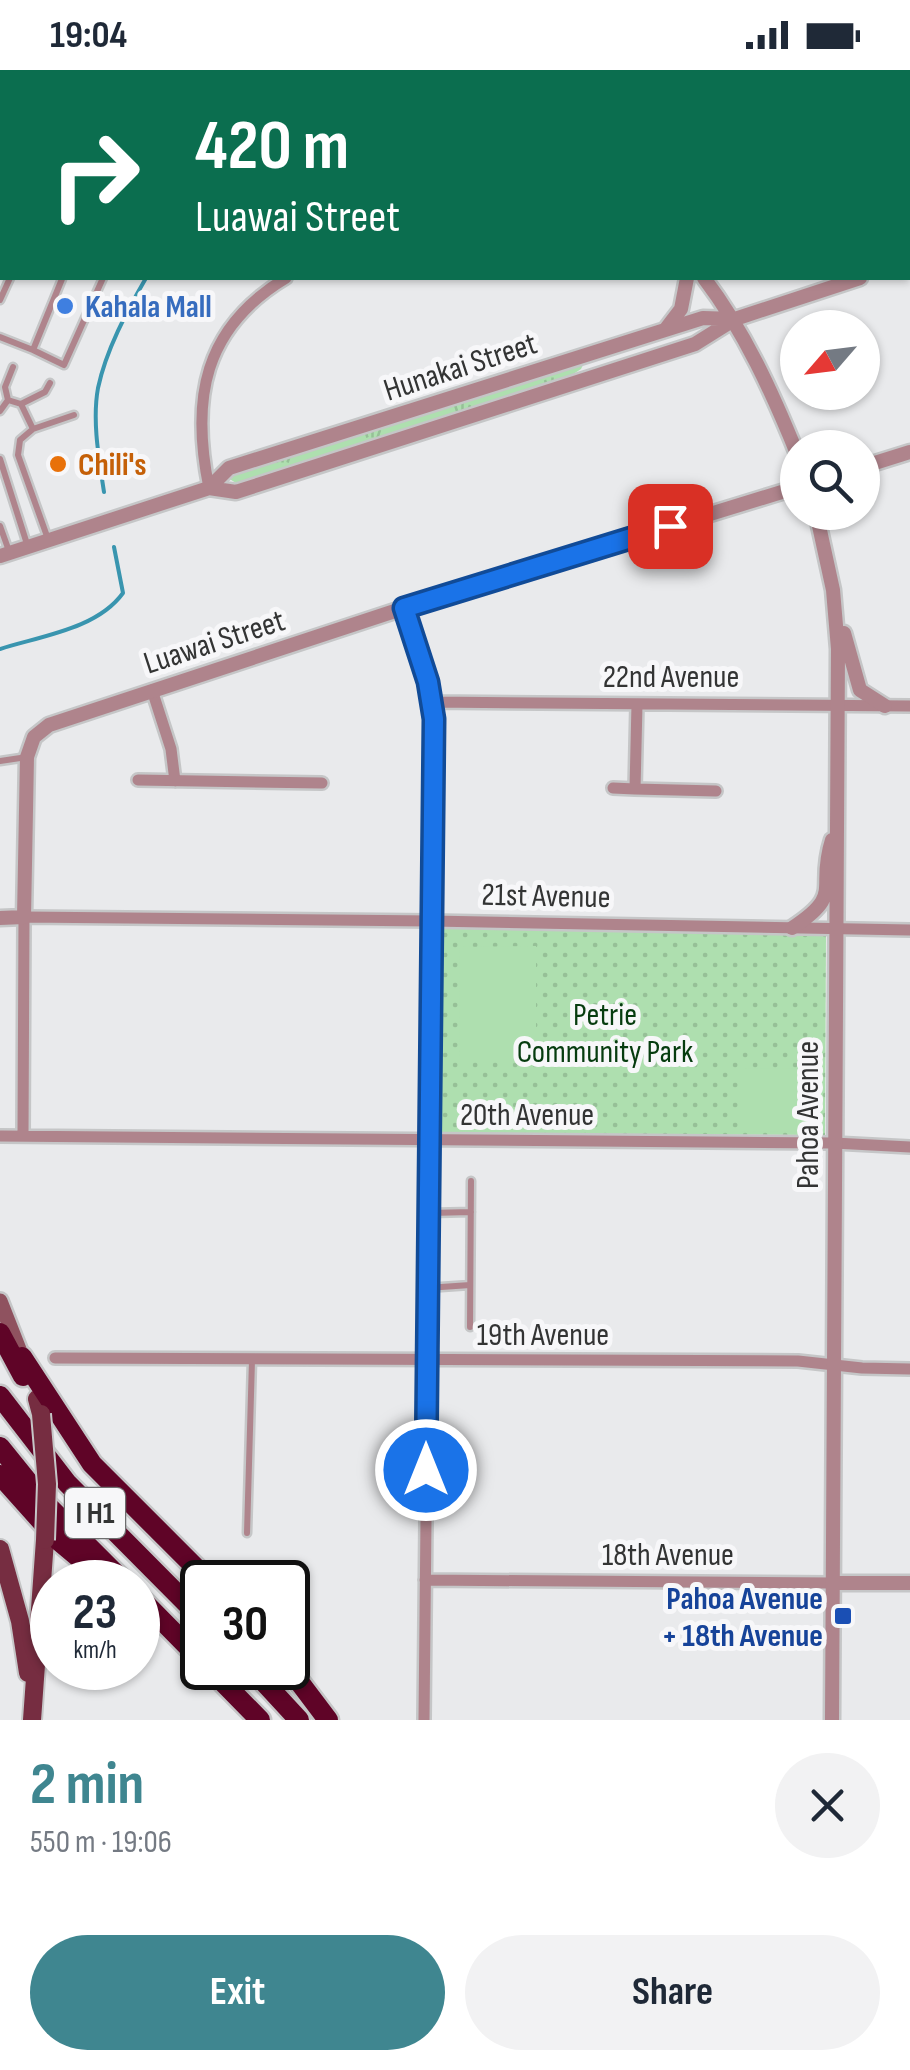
<!DOCTYPE html>
<meta charset="utf-8">
<style>
:root{--surface:#fff;--page:#f2f2f3;--text:#1f2937;--muted:#747a83;--accent:#3f8690}
body{margin:0;font-family:"Sofia Sans Condensed",sans-serif;background:var(--page);color:var(--text);height:100vh;display:flex;flex-direction:column;font-size:38px;white-space:nowrap}
*{box-sizing:border-box;margin:0}
p{font-size:32px;color:var(--muted)}
.icon{flex:none;width:55px;height:55px;fill:none;stroke:currentColor;stroke-width:2;stroke-linecap:round;stroke-linejoin:round}
.map{position:relative;height:1650px;overflow:hidden}
.details{display:flex;flex-direction:column;background:var(--surface);flex:1}
.details>*{flex:none}
.guide{position:absolute;left:0px;top:0px;width:910px;height:210px;box-shadow:0 2px 8px #0004;background:#0b6e4f;color:#fff;overflow:hidden}
.needle{width:65px;rotate:242deg}
.buttons{position:absolute;left:780px;top:240px;display:grid;gap:20px}
.buttons a{display:grid;place-items:center;width:100px;height:100px;border-radius:50%;background:var(--surface);box-shadow:0 2px 8px #0004;font-size:50px}
.speed{position:absolute;left:30px;top:1490px;display:flex;gap:20px;font-size:50px;font-weight:700;text-align:center}
.speed>*{display:grid;place-content:center;width:130px;height:130px;border-radius:50%;background:var(--surface);box-shadow:0 2px 8px #0004;line-height:1}
.speed small{font-size:25px;font-weight:400}
.speed .limit{border:5px solid #111;border-radius:15px;background:#fff;color:#111}
.pin{position:absolute;display:grid;place-items:center;width:85px;height:85px;color:#fff;margin:-42px;border-radius:20px;box-shadow:0 5px 15px #0006}
.me{position:absolute;width:110px;margin:-55px;rotate:0deg;stroke-linejoin:round;filter:drop-shadow(0 0 8px #0008)}
.turn{display:flex;align-items:center;gap:35px;height:210px;padding:0 30px;font-size:45px}
.turn .icon{width:130px;height:130px;stroke-width:2.5}
.turn b{display:block;font-size:70px;line-height:85px}
.round{display:grid;place-items:center;flex:none;width:105px;height:105px;border-radius:52px;background:var(--page)}
.summary{display:flex;align-items:center;justify-content:space-between;height:170px;padding:0 30px}
h1{font-size:60px;font-weight:700;line-height:75px;color:var(--accent)}
.primary-button{display:flex;gap:20px;margin-top:auto;padding:20px 30px}
.primary-button a{flex:1;height:115px;border-radius:60px;background:var(--accent);color:#fff;font-size:40px;font-weight:700;line-height:115px;text-align:center}
.primary-button a+a{background:var(--page);color:var(--text)}
.status{display:flex;justify-content:space-between;align-items:center;height:70px;padding:0 50px;background:var(--surface);direction:ltr}
.status svg{height:28px;fill:currentColor}
.map>svg:first-child{display:block}
.grass{fill:url(#grass-tufts)}
.park{fill:url(#park-dots)}
.pitch{fill:#aedfaf}
.lines{fill:none;stroke-linecap:round;stroke-linejoin:round}
.stream{stroke:#3995af;stroke-width:4}
.service-casing{stroke:#c5c6c7;stroke-width:11}
.minor-casing{stroke:#c5c6c7;stroke-width:16}
.tertiary-casing{stroke:#c5c6c7;stroke-width:19}
.secondary-casing{stroke:#c5c6c7;stroke-width:20}
.primary-casing{stroke:#c5c6c7;stroke-width:22}
.motorway-casing{stroke:#c5c6c7;stroke-width:25}
.service{stroke:#af848c;stroke-width:6}
.minor{stroke:#af848c;stroke-width:11}
.tertiary{stroke:#af848c;stroke-width:14}
.secondary{stroke:#8f525f;stroke-width:15}
.primary{stroke:#762d41;stroke-width:18}
.motorway{stroke:#5f0427;stroke-width:20}
.primary-bridge-casing{stroke:#c5c6c7;stroke-width:22;stroke-linecap:butt}
.primary-bridge{stroke:#762d41;stroke-width:18}
.route-casing{stroke:#114b97;stroke-width:25}
.route{stroke:#1a73e8;stroke-width:18}
.shop-dot{fill:#3f7fe0;stroke:#f7f7f9;stroke-width:4}
.food-dot{fill:#e8710a;stroke:#f7f7f9;stroke-width:4}
.transit-dot{fill:#1a4fb4;stroke:#f7f7f9;stroke-width:4}
.labels{text-anchor:middle;stroke-width:10;stroke-linejoin:round;paint-order:stroke}
.shield{fill:#f7f7f9;stroke:#6e6e6f;stroke-width:2.5}
.shield-label{font-size:30px;font-weight:bold;fill:#333434}
.shop-label{font-size:32px;font-weight:bold;fill:#366cbe;stroke:#f7f7f9;text-anchor:start}
.street-label{font-size:32px;fill:#333434;stroke:#f7f7f9}
.food-label{font-size:32px;font-weight:bold;fill:#c56008;stroke:#f7f7f9;text-anchor:start}
.park-label{font-size:32px;fill:#063c0f;stroke:#f7f7f9}
.transit-label{font-size:32px;font-weight:bold;fill:#164399;stroke:#f7f7f9;text-anchor:end}
</style>
<div class="status"><b>19:04</b><svg viewBox="0 0 49 12"><path d="M0 12V9h3v3zM5 12V6h3v6zM10 12V3h3v9zM15 12V0h3v12zM26 1h20v11H26zM47 4h2v5h-2z"/></svg></div>
<div class="map">
<svg width="910" height="1650" viewBox="0 0 910 1650">
<defs>
<pattern id="grass-tufts" width="24" height="20" patternUnits="userSpaceOnUse" patternTransform="scale(2.5)"><rect width="24" height="20" fill="#aedfaf"/><path d="M3 7l-1-3M5 7V3M7 7l1-3M15 17l-1-3M17 17v-4M19 17l1-3" fill="none" stroke="#96c097"/></pattern>
<pattern id="park-dots" width="8" height="8" patternUnits="userSpaceOnUse" patternTransform="scale(2.5)"><rect width="8" height="8" fill="#aedfaf"/><path d="M2 2h.1M6 6h.1" fill="none" stroke="#96c097" stroke-width="1.8" stroke-linecap="round"/></pattern>
</defs>
<rect width="100%" height="100%" fill="#e9eaec"/>
<!-- grass -->
<path class="grass" d="M585,291L581,299L569,307L236,413L228,408L233,404Z"/>
<!-- park -->
<path class="park" d="M439,857L826,866L825,1065L436,1064Z"/>
<!-- pitch -->
<path class="pitch" d="M536,876V988H460L459,877Z
M739,998L819,999L820,1062L739,1061Z"/>
<g class="lines">
<!-- stream -->
<path class="stream" d="M371,2L373,0
M104,422C99,389 92,351 98,318C106,280 127,241 146,208
M0,579C41,566 97,559 123,523L114,477"/>
<!-- service casing -->
<g class="service-casing">
<path id="service" d="M63,0L69,2
M229,0L232,2
M292,0L293,2
M0,1L4,2
M114,2L116,0
M135,2V0
M244,2L254,0
M323,2L330,0
M0,185L2,186
M62,209L33,280L64,295L103,208
M0,230L10,208
M0,267L33,280
M8,330L21,334L33,359L74,345
M21,334L45,322L50,313
M0,341L8,330L5,317L13,297
M33,359L20,370L18,385L48,469
M0,389L27,474
M0,456L9,481
M0,691L27,687
M429,1143L471,1142
M427,1218L470,1215
M470,1257L471,1111
M247,1463L252,1290"/>
</g>
<!-- minor casing -->
<g class="minor-casing">
<path id="minor" d="M809,0L811,2
M592,2L594,0
M908,163L910,169
M209,418C191,329 203,258 286,208
M404,538L428,612L434,649L424,1650
M152,620L171,679L175,711
M432,632L910,636
M637,634L635,719L716,721
M138,710L322,713
M613,718L635,719
M23,1065L24,847L432,851L910,860
M0,1066L834,1073L910,1077
M55,1288L798,1291L862,1298L910,1299
M425,1510L832,1513"/>
</g>
<!-- tertiary casing -->
<g class="tertiary-casing">
<path id="tertiary" d="M523,0L525,2
M908,192L910,191
M704,208C745,262 772,322 798,386
M665,260L681,239L687,208
M862,397L910,382
M209,418L236,422L695,274L735,249L860,208
M816,442L833,520L838,579L832,1650
M0,486L209,418L229,398L703,248L735,249
M844,563L860,620L885,636
M0,848L24,847L27,687L34,667L49,655L404,538L798,417
M792,858C845,823 816,820 832,770
M832,1513H910"/>
</g>
<!-- secondary casing -->
<g class="secondary-casing">
<path id="secondary" d="M0,1231L24,1292"/>
</g>
<!-- primary casing -->
<g class="primary-casing">
<path id="primary" d="M37,1329L41,1344
M0,1479L20,1551L28,1603
M32,1650L45,1470"/>
</g>
<!-- motorway casing -->
<g class="motorway-casing">
<path id="motorway" d="M0,1263L23,1306
M22,1287L92,1394L210,1512
M0,1326L67,1413L202,1549
M0,1377L46,1434L124,1512
M0,1405L59,1471L108,1512
M138,1526L202,1591
M288,1597L328,1650
M209,1598L260,1650
M251,1598L299,1650"/>
</g>
<!-- service -->
<use href="#service" class="service"/>
<!-- minor -->
<use href="#minor" class="minor"/>
<!-- tertiary -->
<use href="#tertiary" class="tertiary"/>
<!-- secondary -->
<use href="#secondary" class="secondary"/>
<!-- primary -->
<use href="#primary" class="primary"/>
<!-- motorway -->
<use href="#motorway" class="motorway"/>
<!-- primary-bridge casing -->
<g class="primary-bridge-casing">
<path id="primary-bridge" d="M41,1344L47,1414L45,1470"/>
</g>
<!-- primary-bridge -->
<use href="#primary-bridge" class="primary-bridge"/>
</g>
<g class="lines">
<!-- route casing -->
<g class="route-casing">
<path id="route" d="M426,1400L434,649L428,612L404,538L670,456"/>
</g>
<!-- route -->
<use href="#route" class="route"/>
</g>
<!-- markers -->
<circle class="shop-dot" cx="65" cy="236" r="10"/>
<circle class="food-dot" cx="58" cy="394" r="10"/>
<rect class="transit-dot" x="833" y="1536" width="20" height="20" rx="5"/>
<g class="labels">
<!-- shield labels -->
<rect class="shield" x="65" y="1418" width="60" height="50" rx="8"/>
<g class="shield-label">
<text x="95" y="1453">I H1</text>
</g>
<!-- shop labels -->
<g class="shop-label">
<text x="85" y="247">Kahala Mall</text>
</g>
<!-- street labels -->
<g class="street-label">
<text transform="translate(460 296) rotate(-18)" y="11">Hunakai Street</text>
<text transform="translate(214 571) rotate(-18)" y="11">Luawai Street</text>
<text x="671" y="617">22nd Avenue</text>
<text transform="translate(546 825) rotate(1)" y="11">21st Avenue</text>
<text x="527" y="1055">20th Avenue</text>
<text transform="translate(807 1045) rotate(-90)" y="11">Pahoa Avenue</text>
<text x="543" y="1275">19th Avenue</text>
<text x="668" y="1495">18th Avenue</text>
</g>
<!-- food labels -->
<g class="food-label">
<text x="78" y="405">Chili's</text>
</g>
<!-- park labels -->
<g class="park-label">
<text x="605" y="955">Petrie<tspan x="605" dy="37">Community Park</tspan></text>
</g>
<!-- transit labels -->
<g class="transit-label">
<text x="823" y="1539">Pahoa Avenue<tspan x="823" dy="37">+ 18th Avenue</tspan></text>
</g>
</g>
</svg>
<div class="buttons">
<a><svg class="needle" viewBox="-14 -14 28 28"><path d="M0-13l5 13h-10z" fill="#e53935"/><path d="M0 13l5-13h-10z" fill="#747a83"/></svg></a>
<a><svg class="icon" aria-label="search" viewBox="0 0 24 24"><circle cx="10" cy="10" r="6"/><path d="M15 15l6 6"/></svg></a>
</div>
<div class="speed"><div>23<small>km/h</small></div><div class="limit">30</div></div>
<div class="pin" style="left:670px;top:456px;background:#d93025"><svg class="icon" aria-label="arrive" viewBox="0 0 24 24"><path d="M6 21V4h12l-3 4 3 4H6"/></svg></div>
<svg class="me" style="left:426px;top:1400px" viewBox="-20 -20 40 40"><circle r="17" fill="#1a73e8" stroke="#fff" stroke-width="3"/><path d="M0-11L8 9 0 5-8 9z" fill="#fff"/></svg>
<div class="guide">
<div class="turn"><svg class="icon" aria-label="right" viewBox="0 0 24 24"><path d="M7 20v-9h11M14 6l5 5-5 5"/></svg><div><b>420 m</b>Luawai Street</div></div>
</div>
</div>
<section class="details">
<div class="summary"><div><h1>2 min</h1><p>550 m · 19:06</p></div><a class="round"><svg class="icon" aria-label="close" viewBox="0 0 24 24"><path d="M6 6l12 12M18 6L6 18"/></svg></a></div>
<div class="primary-button"><a>Exit</a><a>Share</a></div>
</section>
